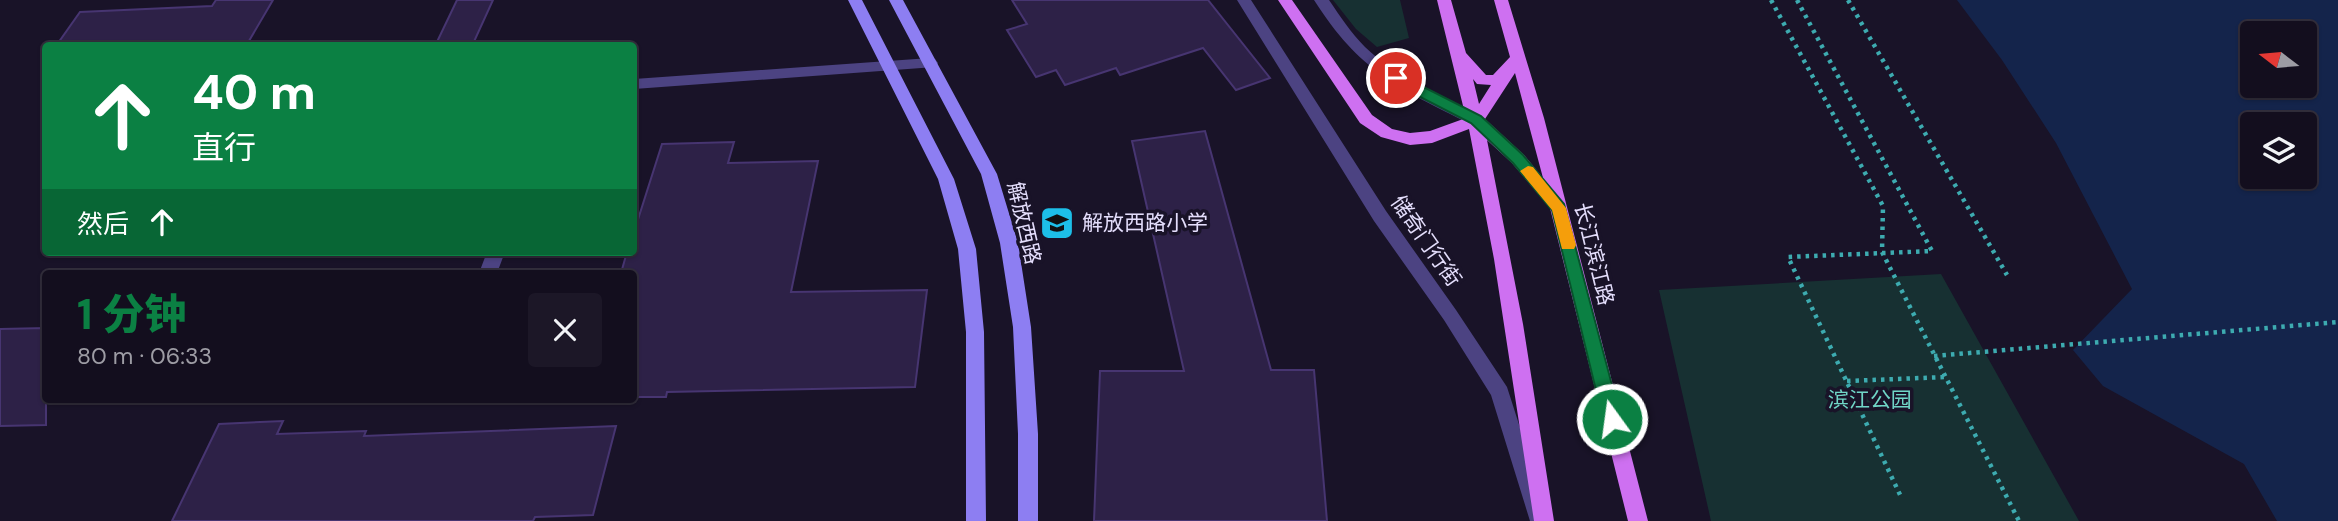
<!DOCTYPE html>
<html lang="zh">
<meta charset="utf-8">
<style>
:root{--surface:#130e1e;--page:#1c1727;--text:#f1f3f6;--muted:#9d9ca4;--line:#322e3c;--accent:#0b8043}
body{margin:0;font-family:"DM Sans","Noto Sans SC",sans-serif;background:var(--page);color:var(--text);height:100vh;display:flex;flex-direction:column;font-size:26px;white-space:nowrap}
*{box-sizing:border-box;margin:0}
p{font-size:23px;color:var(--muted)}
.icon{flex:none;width:38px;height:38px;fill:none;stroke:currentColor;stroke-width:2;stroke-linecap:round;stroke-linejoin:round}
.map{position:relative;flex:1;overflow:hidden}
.side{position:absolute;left:42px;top:270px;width:595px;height:133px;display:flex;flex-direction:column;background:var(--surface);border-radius:7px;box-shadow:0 2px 5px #0004,0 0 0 2px var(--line)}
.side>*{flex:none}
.banner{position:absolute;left:42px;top:42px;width:595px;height:214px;border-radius:7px;box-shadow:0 2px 5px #0004,0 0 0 2px var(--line);background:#0b8043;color:#fff;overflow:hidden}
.needle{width:46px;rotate:286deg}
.buttons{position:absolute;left:2240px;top:21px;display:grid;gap:14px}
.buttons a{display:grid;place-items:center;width:77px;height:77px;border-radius:7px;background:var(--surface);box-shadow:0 2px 5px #0004,0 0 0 2px var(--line);font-size:35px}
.pin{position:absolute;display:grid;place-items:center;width:60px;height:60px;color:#fff;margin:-30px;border:4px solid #fff;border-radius:50%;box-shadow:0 2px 7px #0007}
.me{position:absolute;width:77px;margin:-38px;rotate:346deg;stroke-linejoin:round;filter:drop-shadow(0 0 5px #0008)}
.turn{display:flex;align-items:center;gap:24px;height:147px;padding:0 35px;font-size:32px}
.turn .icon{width:91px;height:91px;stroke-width:2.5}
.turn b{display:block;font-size:49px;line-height:60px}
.then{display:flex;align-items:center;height:66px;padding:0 35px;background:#0003;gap:14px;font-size:26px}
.round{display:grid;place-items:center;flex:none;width:74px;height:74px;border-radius:7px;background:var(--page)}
.headline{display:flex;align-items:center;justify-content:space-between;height:119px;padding:0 35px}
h1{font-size:42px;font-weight:800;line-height:52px;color:var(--accent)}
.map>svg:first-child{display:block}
.green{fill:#173032}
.water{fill:#14244b;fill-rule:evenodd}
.building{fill:#2d2147;stroke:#473571;stroke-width:2}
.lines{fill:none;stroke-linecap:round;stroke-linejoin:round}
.path{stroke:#3dabb0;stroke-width:4.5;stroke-dasharray:3.5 5;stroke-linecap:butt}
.service{fill:#4c4382;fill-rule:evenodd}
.tertiary{fill:#4c4382;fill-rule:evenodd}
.secondary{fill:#8d7ef2;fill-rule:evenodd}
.primary{fill:#ce70f1;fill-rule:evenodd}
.route{fill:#0b8043;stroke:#07532c;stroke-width:2}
.slow{fill:#f59e0b}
.labels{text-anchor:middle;stroke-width:7;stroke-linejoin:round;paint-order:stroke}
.street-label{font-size:21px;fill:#e4defc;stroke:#191328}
.poi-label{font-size:21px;fill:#e4defc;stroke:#191328;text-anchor:start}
.park-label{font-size:21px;fill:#70d6c7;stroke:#191328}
</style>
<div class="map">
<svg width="2338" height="521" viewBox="0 0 2338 521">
<rect width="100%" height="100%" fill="#191328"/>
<!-- green -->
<path class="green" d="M1333,0H1400L1409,38L1377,47L1356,29Z
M1941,274L2079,521H1711L1659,290Z"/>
<!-- water -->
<path class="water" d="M1957,0H2338V521H2277L2244,464L2103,386L2073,350L2132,289L2056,143L2002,60ZM2252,33H2305V86H2252ZM2252,124H2305V177H2252Z"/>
<!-- building -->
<path class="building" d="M216,0H273L246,46H56L80,12L212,6Z
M457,0H493L472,46H435Z
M1012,0H1208L1270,78L1236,90L1203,48L1120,75L1116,68L1065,85L1056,70L1036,77L1007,30L1027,24Z
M1205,131L1271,370H1314L1327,521H1094L1100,371H1184L1132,141Z
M734,142L728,163L818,161L791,292L927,290L915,387L667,392L666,397H634V273H621L627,252H634V232L662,144Z
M46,328V425L0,426V329Z
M283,421L277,434L366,431L364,436L616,426L593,515L535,517L533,521H172L219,424Z"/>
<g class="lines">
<!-- path -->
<path class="path" d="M1771,0L1883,206L1882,252L2019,521
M1797,0L1932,251L1788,257L1902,499
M1848,0L2007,275
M1934,356L2338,322
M1847,381L1946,377"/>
<!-- service -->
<path class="service" d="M930,58L935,59L938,63L935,67L634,89V79Z
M487,252H505L497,273H479Z"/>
<!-- tertiary -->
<path class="tertiary" d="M1237,0H1251L1386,211L1456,310L1507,387L1550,521H1530L1491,395L1444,320L1374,221Z
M1314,0H1329C1340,16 1351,33 1365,47C1398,79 1442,96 1482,116L1484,120L1482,124H1470C1397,87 1360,72 1314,0Z"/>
<!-- secondary -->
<path class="secondary" d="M848,0H862L954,179L976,249L984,332L986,521H966V332L958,249L938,179Z
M889,0H903L997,174L1018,243L1031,327L1038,434V521H1018V434L1013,327L1000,243L981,174Z"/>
<!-- primary -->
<path class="primary" d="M1278,0H1292L1372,115L1392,129L1410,133L1430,131L1466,118L1437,0H1451L1466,53L1486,75H1493L1510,57L1494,0H1508L1544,118L1648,521H1628L1550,208L1512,163L1487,140L1523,324L1554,521H1534L1494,259L1469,129L1432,143L1410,145L1381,137L1360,123ZM1515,73L1543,178L1524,155L1485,119ZM1473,79L1477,84L1491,85L1479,104Z"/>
</g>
<!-- route -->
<path class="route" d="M1396,73L1481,116L1523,155L1564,204L1621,419L1618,424L1612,426L1606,424L1603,419L1552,210L1513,163L1471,123L1391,82L1389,78Z"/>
<!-- slow -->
<path class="slow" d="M1528,166L1533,167L1566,208L1576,245L1574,249H1562L1552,210L1520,171Z"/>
<!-- icons -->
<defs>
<g id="school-square" transform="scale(1.75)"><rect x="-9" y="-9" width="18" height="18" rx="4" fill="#1dbfe8" stroke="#191328"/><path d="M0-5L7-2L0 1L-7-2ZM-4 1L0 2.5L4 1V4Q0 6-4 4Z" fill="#111"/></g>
</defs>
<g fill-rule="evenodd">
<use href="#school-square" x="1057" y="223"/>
</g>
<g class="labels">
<!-- street labels -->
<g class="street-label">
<text transform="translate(1024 223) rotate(77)" y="7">解放西路</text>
<text transform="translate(1426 241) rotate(55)" y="7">储奇门行街</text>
<text transform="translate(1594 254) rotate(76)" y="7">长江滨江路</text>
</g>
<!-- poi labels -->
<g class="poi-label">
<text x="1082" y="230">解放西路小学</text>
</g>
<!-- park labels -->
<g class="park-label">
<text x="1870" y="407">滨江公园</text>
</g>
</g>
</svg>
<div class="buttons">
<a><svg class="needle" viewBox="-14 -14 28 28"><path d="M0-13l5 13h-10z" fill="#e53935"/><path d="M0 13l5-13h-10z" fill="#9d9ca4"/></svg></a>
<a><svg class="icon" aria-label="layers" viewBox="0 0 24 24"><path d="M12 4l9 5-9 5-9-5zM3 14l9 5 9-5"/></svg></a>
</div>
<div class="pin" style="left:1396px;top:78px;background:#d93025"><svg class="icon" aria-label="arrive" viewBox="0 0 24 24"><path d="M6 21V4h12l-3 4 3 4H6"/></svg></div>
<svg class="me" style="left:1612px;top:419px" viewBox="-20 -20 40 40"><circle r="17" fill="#0b8043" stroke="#fff" stroke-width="3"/><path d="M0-11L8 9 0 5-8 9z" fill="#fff"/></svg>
<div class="banner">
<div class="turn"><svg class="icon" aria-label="ahead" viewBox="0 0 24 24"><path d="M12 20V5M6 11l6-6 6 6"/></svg><div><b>40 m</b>直行</div></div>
<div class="then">然后<svg class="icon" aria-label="ahead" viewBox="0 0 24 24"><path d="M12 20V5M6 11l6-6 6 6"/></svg></div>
</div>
<section class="side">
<div class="headline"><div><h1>1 分钟</h1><p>80 m · 06:33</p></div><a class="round"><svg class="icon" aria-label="close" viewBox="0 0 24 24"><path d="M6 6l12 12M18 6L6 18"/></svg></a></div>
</section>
</div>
